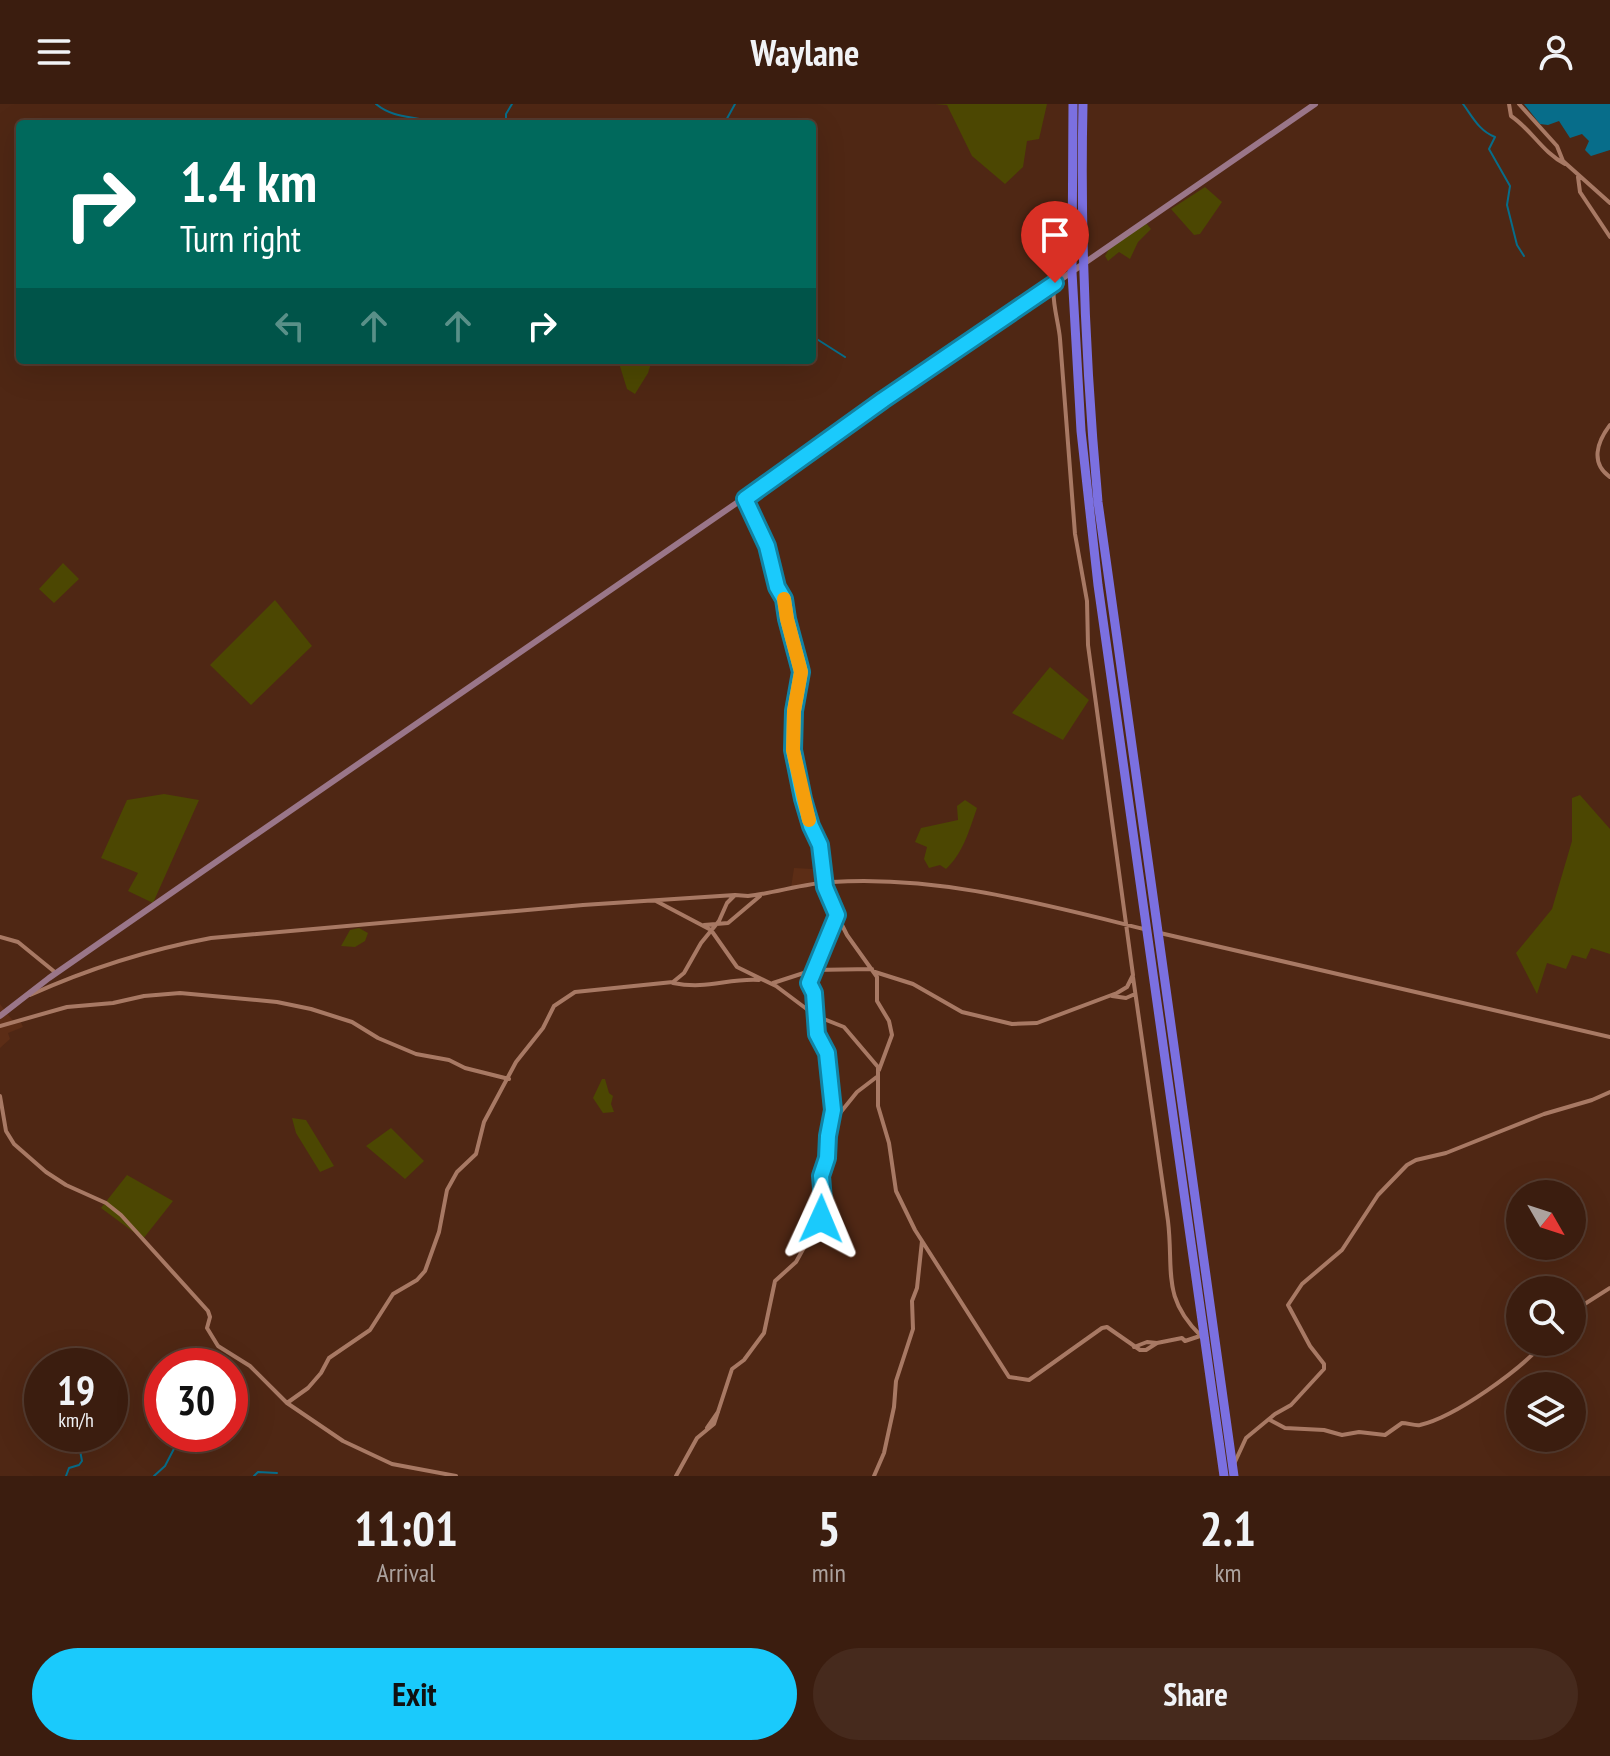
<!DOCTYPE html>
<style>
:root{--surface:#3b1d0f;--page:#462a1d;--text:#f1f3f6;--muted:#aca29e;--line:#543b2f;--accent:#1acafc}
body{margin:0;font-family:"PT Sans Narrow",sans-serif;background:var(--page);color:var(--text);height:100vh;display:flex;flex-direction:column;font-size:30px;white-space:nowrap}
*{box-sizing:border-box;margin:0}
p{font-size:26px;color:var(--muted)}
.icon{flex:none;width:44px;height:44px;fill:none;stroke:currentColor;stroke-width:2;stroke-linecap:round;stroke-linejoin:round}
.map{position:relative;height:1372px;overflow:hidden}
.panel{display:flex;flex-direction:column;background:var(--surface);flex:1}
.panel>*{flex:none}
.hud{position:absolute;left:16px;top:16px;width:800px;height:244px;border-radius:8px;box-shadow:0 8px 32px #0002,0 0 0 2px var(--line);background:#00695c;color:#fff;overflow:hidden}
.needle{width:52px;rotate:129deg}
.controls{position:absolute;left:1506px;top:1076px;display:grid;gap:16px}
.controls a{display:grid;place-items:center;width:80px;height:80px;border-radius:50%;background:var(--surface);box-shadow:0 8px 32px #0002,0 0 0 2px var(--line);font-size:40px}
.speed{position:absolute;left:24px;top:1244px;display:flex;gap:16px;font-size:40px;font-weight:700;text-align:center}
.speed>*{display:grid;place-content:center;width:104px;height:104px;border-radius:50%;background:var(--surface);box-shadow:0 8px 32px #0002,0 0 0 2px var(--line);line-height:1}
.speed small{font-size:20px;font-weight:400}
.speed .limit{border:12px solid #d22;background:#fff;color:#111}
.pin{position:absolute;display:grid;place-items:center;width:68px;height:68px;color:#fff;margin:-82px -34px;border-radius:50% 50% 50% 0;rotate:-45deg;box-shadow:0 0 8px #0007}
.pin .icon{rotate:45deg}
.me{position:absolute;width:88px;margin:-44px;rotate:1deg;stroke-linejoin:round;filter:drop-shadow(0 0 6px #0008)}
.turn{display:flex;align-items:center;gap:28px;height:168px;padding:0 32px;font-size:36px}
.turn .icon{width:104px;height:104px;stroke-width:2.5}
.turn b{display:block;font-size:56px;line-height:68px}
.lanes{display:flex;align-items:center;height:76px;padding:0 32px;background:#0003;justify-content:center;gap:40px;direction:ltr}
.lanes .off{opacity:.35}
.eta{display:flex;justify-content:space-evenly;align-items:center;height:136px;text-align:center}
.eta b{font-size:48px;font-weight:700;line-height:56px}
.primary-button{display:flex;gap:16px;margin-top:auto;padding:16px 32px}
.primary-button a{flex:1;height:92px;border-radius:48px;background:var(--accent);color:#111;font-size:32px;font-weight:700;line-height:92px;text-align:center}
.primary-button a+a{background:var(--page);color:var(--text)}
header{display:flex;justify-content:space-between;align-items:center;height:104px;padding:0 32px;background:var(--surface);font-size:36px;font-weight:700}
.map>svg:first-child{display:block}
.built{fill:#5c2d16}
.green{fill:#4c4702}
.water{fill:#076d8a}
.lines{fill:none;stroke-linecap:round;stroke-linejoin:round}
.stream{stroke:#076d8a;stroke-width:2}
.street{stroke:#a87964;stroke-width:4}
.secondary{stroke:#9a7689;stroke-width:6}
.highway{stroke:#7b70e0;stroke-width:9}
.route-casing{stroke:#1183a4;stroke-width:20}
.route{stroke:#1acafc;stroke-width:14}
.slow{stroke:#f59e0b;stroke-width:14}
</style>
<header><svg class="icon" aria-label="menu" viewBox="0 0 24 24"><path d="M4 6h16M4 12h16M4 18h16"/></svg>Waylane<svg class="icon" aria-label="person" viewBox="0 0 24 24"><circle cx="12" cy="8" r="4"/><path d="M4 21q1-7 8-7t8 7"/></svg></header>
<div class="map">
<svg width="1610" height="1372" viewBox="0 0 1610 1372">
<rect width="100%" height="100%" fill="#4f2714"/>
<!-- built -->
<path class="built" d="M794,764L813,765L815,780L791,784Z
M0,900L14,918L20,916L23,923L8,929L10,935L0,944Z"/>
<!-- green -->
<path class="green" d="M935,0H1047L1039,35L1027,37L1023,63L1005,80L972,52L947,1Z
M1205,83L1222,98L1200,130L1194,131L1171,105Z
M1146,119L1151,125L1138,138L1130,155L1119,148L1108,157L1105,152L1109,145Z
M618,256H652L648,269L635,290L627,285Z
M63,459L79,475L54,499L39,485Z
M275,496L312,542L251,601L210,561Z
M1050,563L1089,596L1063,636L1012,609Z
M164,690L199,696L153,799L128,787L138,769L101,754L127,696Z
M1580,691L1610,725V850L1591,844L1586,855L1572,851L1566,865L1547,859L1537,890L1516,849L1552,805L1572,737V694Z
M965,696L977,704C969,727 963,749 946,765L940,761L929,764L924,755L927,743L915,738L921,724L958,716L957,702Z
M359,824L368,829L365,837L355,843L341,842L350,826Z
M602,975H605L609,989L613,992L611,1000L614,1008L603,1009L593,994Z
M292,1014L306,1016L334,1062L320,1068L296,1029Z
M391,1024L424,1057L405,1075L366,1042Z
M127,1071L173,1097L143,1135L101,1104Z"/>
<!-- water -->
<path class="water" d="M1524,0H1610V46L1591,52L1585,46L1589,37L1582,30L1570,34L1559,17L1548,21L1540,20Z"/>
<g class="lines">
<!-- stream -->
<path class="stream" d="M376,0C395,16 417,11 438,20
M1463,0C1472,12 1479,27 1495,33L1489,45L1510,82L1507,101L1517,141L1524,152
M506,20V10L512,0
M724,20L735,0
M812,232L845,253
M66,1372L69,1364L79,1361L82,1357L79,1341L71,1337L70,1330
M154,1372L165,1362L178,1337
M254,1372L258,1368L277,1369"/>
<!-- street -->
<path class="street" d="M1509,0L1511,12C1532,26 1542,48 1565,60
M1519,0L1557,42L1563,57L1610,99
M1578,73L1580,88L1610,133
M1610,321C1597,338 1590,359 1610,373
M656,797L711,826L737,863L776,882L816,912L844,923L878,963V1002L889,1039L896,1087L915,1126L1009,1273L1029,1276L1102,1224L1107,1223L1140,1246H1146L1157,1239L1182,1234L1185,1237L1200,1232
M837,811L847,831L877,873V897L889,917L892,931L879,966
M704,821L728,819L760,792
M1160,829L1610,933
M0,833L18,838L56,869
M875,868L913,880L962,908L1012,920L1037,919L1117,889L1127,883L1133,871L1088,541L1087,497L1075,430L1060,235C1059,220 1051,195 1054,182
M1133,873L1168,1117C1174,1167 1161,1193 1201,1232
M673,879C708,886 727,874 759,876
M773,879L813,866L872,865
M30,891C90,864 147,846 211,834L583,801L735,791L748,792C776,789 804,779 832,778C938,771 1042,800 1144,825
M1112,892L1126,894L1135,890
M0,922L67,903L113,899L144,892L180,889L277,898L311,905L352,918L378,934L416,950L449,956L465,964L509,975
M0,992L6,1027L14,1040L46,1068L66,1081L106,1099L121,1111L208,1207L210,1213L207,1224L218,1242L250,1262L287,1299L343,1337L392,1360L456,1372
M832,1019L857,988L878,972
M1572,1208L1610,1184
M1134,1243L1147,1238L1157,1239
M287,1299L308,1284L321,1269L329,1254L370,1226L393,1190L417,1176L425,1167L439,1128L447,1086L457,1068L476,1050L484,1018L516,958L543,924L554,902L575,888L673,878L684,869L701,839L719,817L727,799L735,791
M1270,1316L1285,1324L1324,1326L1342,1331L1359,1328L1385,1331L1402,1319C1408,1319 1415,1322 1420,1321C1455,1313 1522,1265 1544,1238
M707,1324L718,1308
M1234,1360L1246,1334L1275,1310L1291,1301L1324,1265V1260L1310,1242L1288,1201L1302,1180L1342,1146L1378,1091L1407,1061L1416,1056L1446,1049L1544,1010L1592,996L1610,988
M676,1372L697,1334L714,1320L732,1265L744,1256L764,1229L775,1177L796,1158L822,1111L821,1072L827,1054L833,1006L827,949L817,930L814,889L809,879L837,811L825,783L820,741L803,695L793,646L794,607L801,568L799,560L787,515L784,495L777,483L767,442L745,395
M874,1372L884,1349L894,1303L896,1277L913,1225L912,1197L917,1184L922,1137"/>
<!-- secondary -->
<path class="secondary" d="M0,912L49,874L203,767L1315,0"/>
<!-- highway -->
<path class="highway" d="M1073,0L1072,168L1081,327L1098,481L1224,1372
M1083,0C1080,134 1086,265 1098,398L1234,1372"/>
</g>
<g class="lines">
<!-- route casing -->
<g class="route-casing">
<path id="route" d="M821,1115L823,1096L821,1072L827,1054L828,1032L833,1006L827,949L817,930L814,889L809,879L837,811L825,783L820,741L811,722L803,695L793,646L794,607L801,568L799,560L787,515L784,495L777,483L767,442L745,395L883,296L1055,179"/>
</g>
<!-- route -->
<use href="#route" class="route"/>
<!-- slow -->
<path class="slow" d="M784,495L787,515L801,568L794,607L793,646L809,716"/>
</g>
</svg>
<div class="controls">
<a><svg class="needle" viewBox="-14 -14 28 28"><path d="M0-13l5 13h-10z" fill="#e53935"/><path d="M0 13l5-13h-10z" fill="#aca29e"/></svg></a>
<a><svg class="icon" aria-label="search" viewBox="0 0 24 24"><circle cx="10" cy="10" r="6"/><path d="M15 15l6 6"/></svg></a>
<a><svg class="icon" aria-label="layers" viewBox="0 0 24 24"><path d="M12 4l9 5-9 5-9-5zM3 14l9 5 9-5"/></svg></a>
</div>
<div class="speed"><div>19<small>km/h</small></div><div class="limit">30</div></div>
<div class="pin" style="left:1055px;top:179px;background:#d93025"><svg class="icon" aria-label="arrive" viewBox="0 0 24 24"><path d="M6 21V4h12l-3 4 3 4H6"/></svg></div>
<svg class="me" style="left:821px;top:1115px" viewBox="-20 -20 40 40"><path d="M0-17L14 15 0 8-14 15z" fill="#1acafc" stroke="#fff" stroke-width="4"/></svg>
<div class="hud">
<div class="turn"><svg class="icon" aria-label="right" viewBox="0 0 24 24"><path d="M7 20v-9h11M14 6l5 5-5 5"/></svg><div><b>1.4 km</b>Turn right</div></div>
<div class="lanes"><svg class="icon off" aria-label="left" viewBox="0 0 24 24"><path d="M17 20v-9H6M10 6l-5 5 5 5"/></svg><svg class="icon off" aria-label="ahead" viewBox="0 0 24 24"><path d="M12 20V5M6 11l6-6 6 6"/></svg><svg class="icon off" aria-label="ahead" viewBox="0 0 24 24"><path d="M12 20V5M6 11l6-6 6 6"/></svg><svg class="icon" aria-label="right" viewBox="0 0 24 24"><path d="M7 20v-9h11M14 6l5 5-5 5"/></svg></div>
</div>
</div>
<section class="panel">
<div class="eta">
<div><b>11:01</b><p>Arrival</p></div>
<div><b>5</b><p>min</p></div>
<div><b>2.1</b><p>km</p></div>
</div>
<div class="primary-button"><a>Exit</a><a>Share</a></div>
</section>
